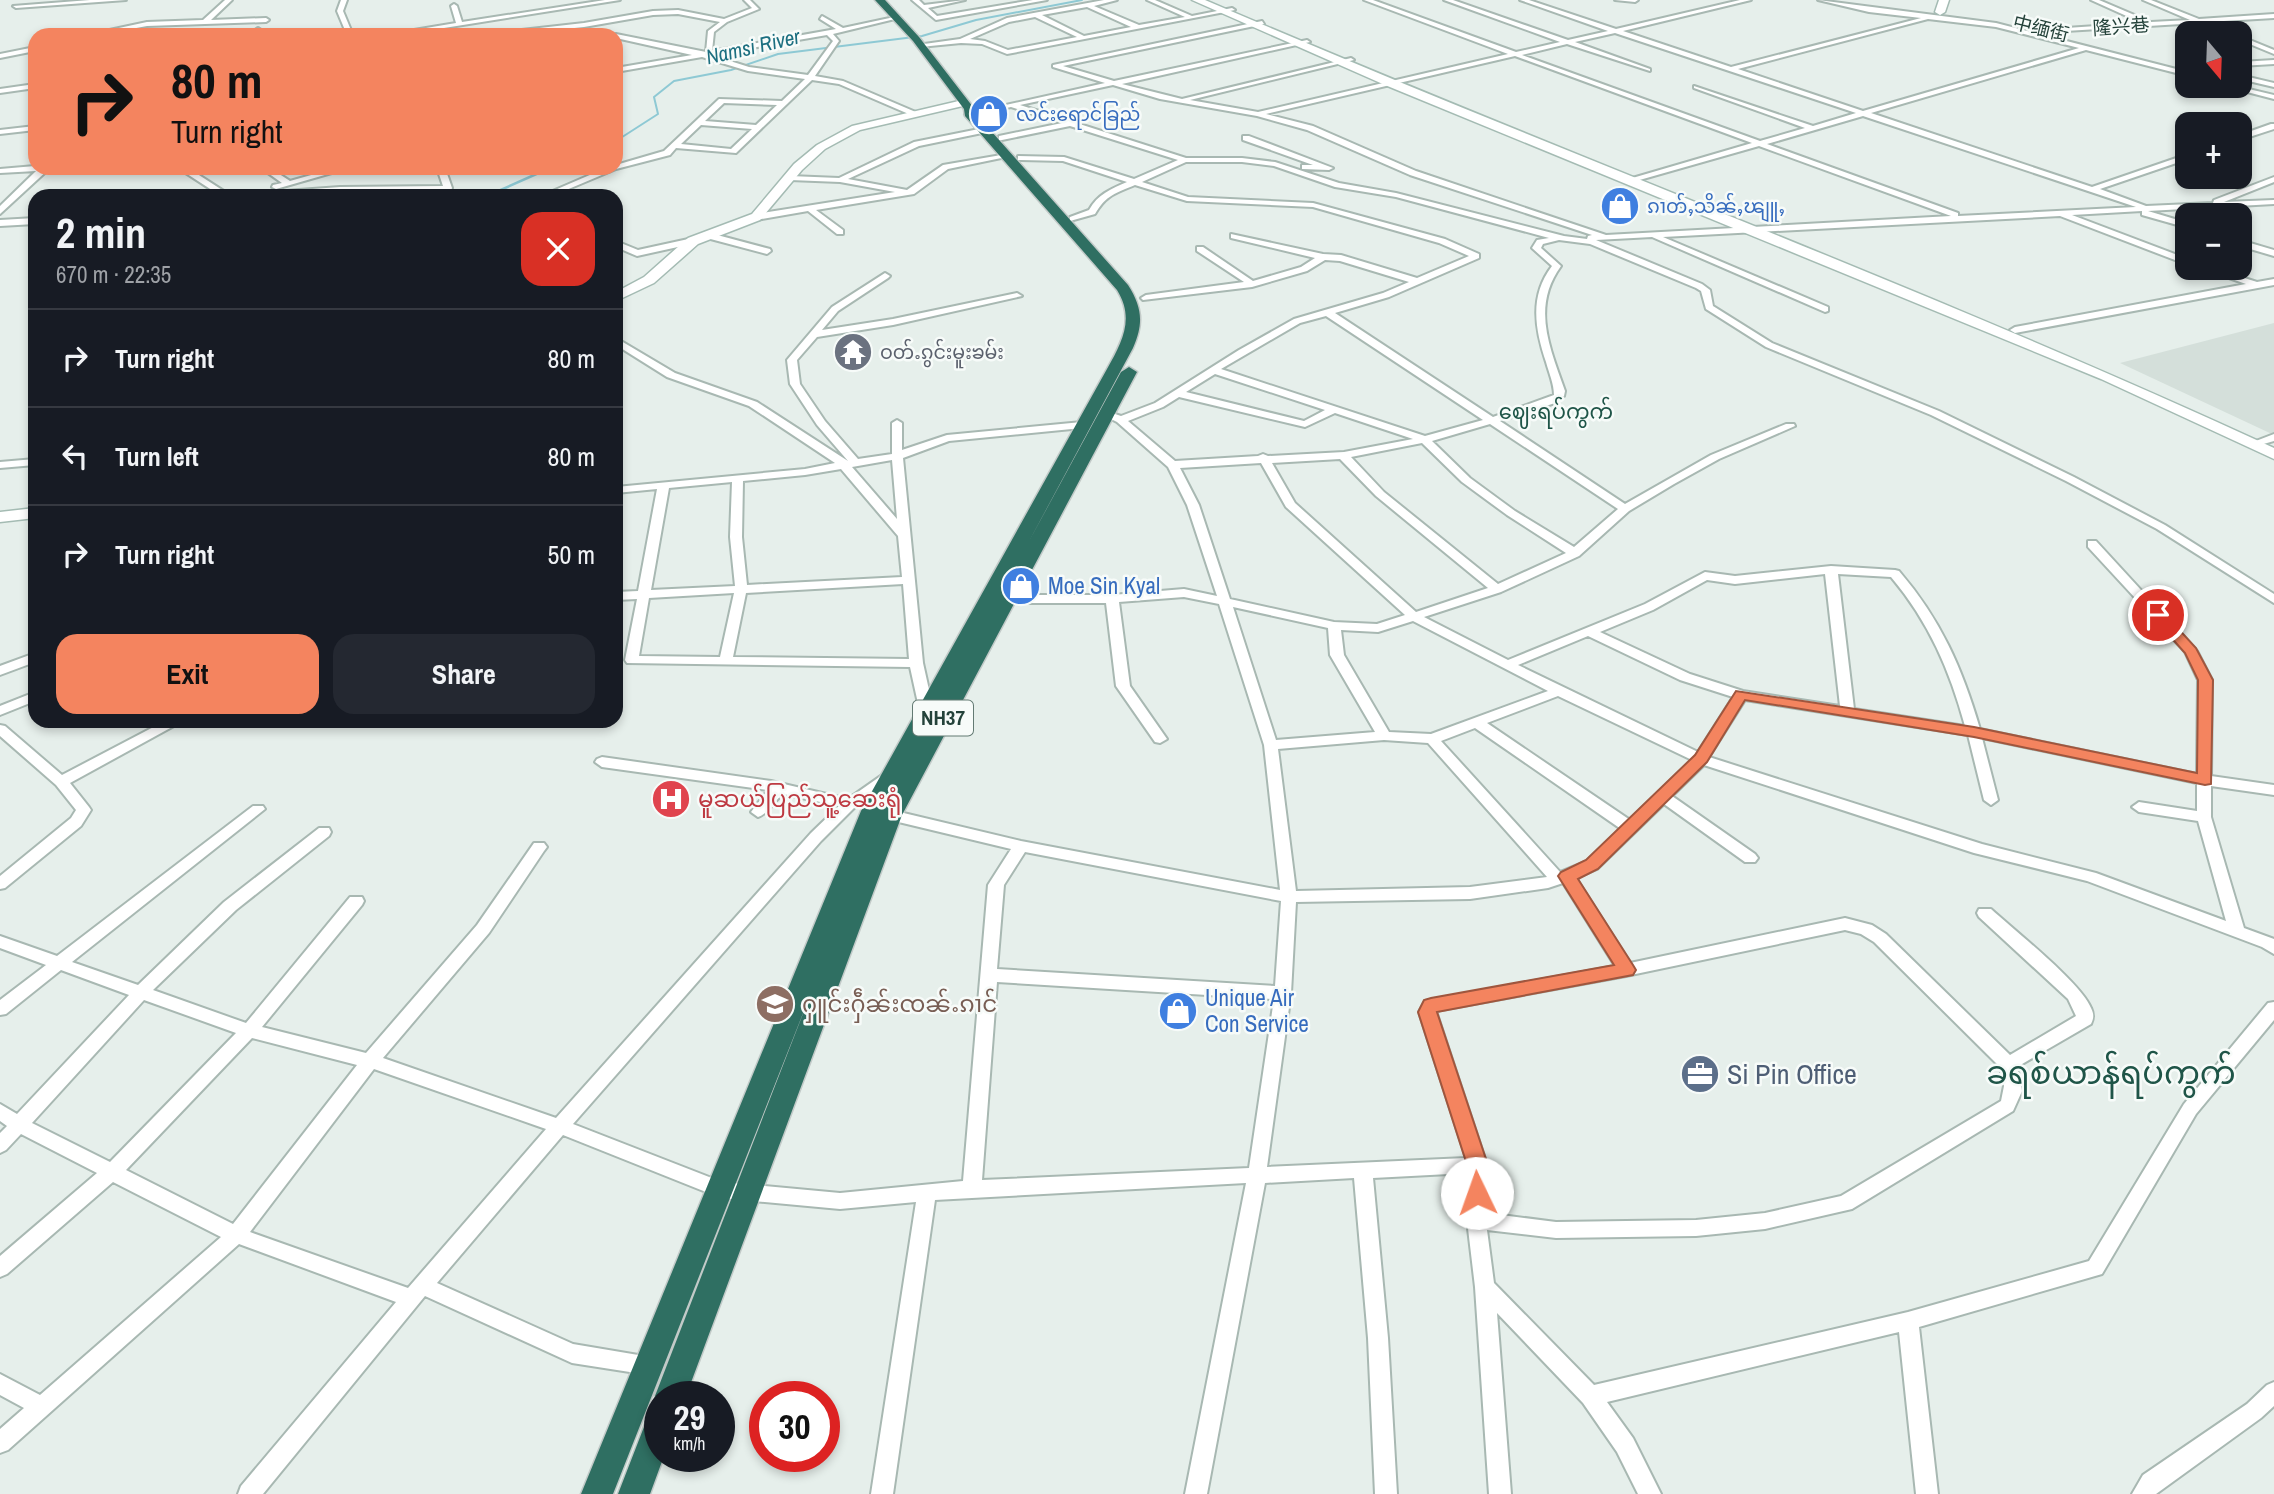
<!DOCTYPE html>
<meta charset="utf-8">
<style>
:root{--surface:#171b24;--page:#242831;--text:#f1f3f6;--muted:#9ea1a6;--line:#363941;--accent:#f4845f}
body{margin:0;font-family:"Archivo Narrow","Noto Sans SC","Noto Sans Myanmar",sans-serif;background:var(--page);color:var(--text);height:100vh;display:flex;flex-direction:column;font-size:26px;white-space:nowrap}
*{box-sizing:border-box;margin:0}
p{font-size:23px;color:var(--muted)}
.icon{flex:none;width:38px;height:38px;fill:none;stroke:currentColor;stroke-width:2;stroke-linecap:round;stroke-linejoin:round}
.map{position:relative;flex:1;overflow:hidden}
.drawer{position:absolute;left:28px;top:189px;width:595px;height:539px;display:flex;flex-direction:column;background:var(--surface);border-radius:21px;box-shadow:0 4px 10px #0003}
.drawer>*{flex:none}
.hud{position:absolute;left:28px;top:28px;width:595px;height:147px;border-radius:21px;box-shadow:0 4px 10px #0003;background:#f4845f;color:#111;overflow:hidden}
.needle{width:46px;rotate:161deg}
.fabs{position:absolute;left:2175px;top:21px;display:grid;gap:14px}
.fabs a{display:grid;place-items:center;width:77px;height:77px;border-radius:14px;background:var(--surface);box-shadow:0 4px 10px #0003;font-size:35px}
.speed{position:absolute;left:644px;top:1381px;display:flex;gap:14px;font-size:35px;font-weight:700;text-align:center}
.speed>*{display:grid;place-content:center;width:91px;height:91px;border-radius:50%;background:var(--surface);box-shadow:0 4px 10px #0003;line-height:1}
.speed small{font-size:18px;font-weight:400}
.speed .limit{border:10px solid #d22;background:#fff;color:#111}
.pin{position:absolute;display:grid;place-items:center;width:60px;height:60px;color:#fff;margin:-30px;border:4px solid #fff;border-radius:50%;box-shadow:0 2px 7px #0007}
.me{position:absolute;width:77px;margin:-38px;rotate:357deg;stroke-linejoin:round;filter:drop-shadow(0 0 5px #0008)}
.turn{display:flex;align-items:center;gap:24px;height:147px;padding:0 28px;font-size:32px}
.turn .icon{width:91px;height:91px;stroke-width:2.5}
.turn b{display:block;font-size:49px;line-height:60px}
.round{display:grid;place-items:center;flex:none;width:74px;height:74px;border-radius:21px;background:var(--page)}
.overview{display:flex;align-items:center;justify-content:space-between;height:119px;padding:0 28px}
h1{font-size:42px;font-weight:800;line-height:52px}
.primary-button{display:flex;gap:14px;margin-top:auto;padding:14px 28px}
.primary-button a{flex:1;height:80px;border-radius:21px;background:var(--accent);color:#111;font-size:28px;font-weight:800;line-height:80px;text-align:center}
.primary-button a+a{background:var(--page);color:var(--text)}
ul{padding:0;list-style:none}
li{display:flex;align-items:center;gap:21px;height:98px;padding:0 28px;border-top:2px solid var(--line)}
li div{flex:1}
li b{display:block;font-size:26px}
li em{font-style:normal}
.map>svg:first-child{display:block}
.built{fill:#d4dfda}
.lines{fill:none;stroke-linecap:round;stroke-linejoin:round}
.stream-far1{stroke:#8ec9d4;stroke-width:2}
.stream{stroke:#8ec9d4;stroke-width:2.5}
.street-casing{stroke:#a8b8b2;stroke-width:4}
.secondary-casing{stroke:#a4bbb3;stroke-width:3}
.highway-casing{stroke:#c2cac8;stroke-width:3}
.street{fill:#fff;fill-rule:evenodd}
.secondary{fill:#fff;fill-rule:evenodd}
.highway{fill:#2f6f62;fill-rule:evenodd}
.route{fill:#f4845f;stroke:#9f563e;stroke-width:2}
.labels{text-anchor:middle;stroke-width:5;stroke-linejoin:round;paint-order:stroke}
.far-street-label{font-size:19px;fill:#24423a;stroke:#f7fbf9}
.far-shop-label{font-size:19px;fill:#366cbe;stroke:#f7fbf9;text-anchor:start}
.far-worship-label{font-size:19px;fill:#5b616d;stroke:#f7fbf9;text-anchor:start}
.far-water-label{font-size:21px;font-style:italic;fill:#1c6f80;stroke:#f7fbf9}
.far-quarter-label{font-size:21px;fill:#1f5548;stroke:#f7fbf9}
.shield{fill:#f7fbf9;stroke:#637a73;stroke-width:2}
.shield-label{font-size:21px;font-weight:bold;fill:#24423a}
.shop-label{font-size:23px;fill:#366cbe;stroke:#f7fbf9;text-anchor:start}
.health-label{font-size:23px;fill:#be3a42;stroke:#f7fbf9;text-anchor:start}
.education-label{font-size:23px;fill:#785e54;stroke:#f7fbf9;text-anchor:start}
.near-service-label{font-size:28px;fill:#4e5e75;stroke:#f7fbf9;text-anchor:start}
.near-quarter-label{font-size:32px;fill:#1f5548;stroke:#f7fbf9}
</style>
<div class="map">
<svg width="2274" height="1494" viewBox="0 0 2274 1494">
<rect width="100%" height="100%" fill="#e6efeb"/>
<!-- built -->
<path class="built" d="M2274,323V435L2120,363Z"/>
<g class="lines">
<!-- stream-far1 -->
<path class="stream-far1" d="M616,141L658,114L654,97L674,81L731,70L778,54L922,36L976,20L1082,0
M546,170L550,168"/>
<!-- stream -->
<path class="stream" d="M487,196L550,168"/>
<!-- street casing -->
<g class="street-casing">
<path id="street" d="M90,0H126L16,8L13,6Z
M225,0H232L211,20L266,18L269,20L266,22L147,26L99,35H86L147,22L203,20Z
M341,0H347L343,11L353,35H347L337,11Z
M605,0H620L400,35H384L456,23L451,6L454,4L457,6L462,22Z
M744,0H750L759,9L727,22L714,32L712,51L836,29L820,19L822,16L843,28L899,16V18L833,34L839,41L815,76L843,81L918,113L911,115L839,84L812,80L736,153L676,148L670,155L616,169L552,196H541L606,168H616V165L664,151L719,99L782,101L805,79L748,71L702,57L616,72V68L692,55L616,38V35H613L616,34L706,52L708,31L720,22L678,14L653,15L584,27L507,35L486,34L584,23L653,11L678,10L724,19L752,8ZM827,35L833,41L808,75L749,67L711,55ZM724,103L777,105L756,125L705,121ZM701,125L752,129L731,149L681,144Z
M912,0H919L924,5L965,0L928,8L937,16L1033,0H1047L936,20Z
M1104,0H1117L1094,6L1139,25L1185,17L1147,0H1155L1192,16L1232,8L1235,10L1007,54L982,44L961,43L920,47L917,45L960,39L1007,18ZM1087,7L1131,27L1084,36L1042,15ZM1035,17L1077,37L1008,50L985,41L970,39L1009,22Z
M1364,0H1373L1516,52L1560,42L1444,0H1453L1568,40L1608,31L1520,0H1529L1616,29L1740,0H1751L1623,31L1731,67L1921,18L1869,12L1818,0L1996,23L2188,72V76L2086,50L1871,113L2092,187L2188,154V159L2100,189L2146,206L2213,203L2214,200L2274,177V182L2224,202L2274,200V204L2148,211L2188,223V228L2142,215V211L2072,215L2188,259V265L2060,216L1663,237L1828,307V311L1825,312L1652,237L1596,240L1702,284L1710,290L1713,306L1772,343L1939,411L2074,477L2165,525L2274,594V603L2157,529L2066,481L1931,415L1766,347L1706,309L1701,291L1696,288L1590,244L1559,240L1543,244L1541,248L1561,266C1531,307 1550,348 1565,391L1564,396L1555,403L1500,421L1625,504L1711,455L1786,424H1794L1795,426L1719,459L1674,484L1629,511L1579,556L1501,592L1424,617L1508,660L1645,604L1705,572L1735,576L1831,566L1895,570L1899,571C1941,620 1962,668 1980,729L2197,774L2198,680L2185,652L2088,547V541H2096L2197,651L2212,680L2211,776L2274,785V795L2211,786V817L2244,928L2274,939V954L2262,947L2087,881L1974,853L1704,765L1672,796L1755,854L1758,858L1755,862H1745L1664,804L1597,869L1576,878L1630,963L1845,918L1872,925L1886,934L2010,1055L2076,1016L2068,999L1979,917L1977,913L1979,909H1991C2014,930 2081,983 2091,1008C2094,1014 2094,1018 2091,1024L2017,1067L2022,1091L2013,1111L1852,1209L1765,1229L1696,1236L1556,1238L1487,1230L1494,1283L1594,1385L1908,1312L2089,1261L2184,1104L2268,1003L2274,1002V1020L2196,1114L2102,1274L1919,1327L1938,1494H1916L1899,1332L1607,1402L1633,1438L1661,1494H1638L1617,1452L1583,1403L1497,1313L1511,1494H1489L1475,1287L1467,1220L1468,1173L1373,1178L1388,1338L1397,1494H1375L1368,1338L1354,1178L1265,1183L1207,1494H1185L1246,1183L935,1200L893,1494H871L916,1202L840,1209L721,1198L563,1135L437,1283L573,1344L656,1358L659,1365L656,1372L649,1375L572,1363L425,1296L263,1494H238L241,1486L396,1302L239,1244L8,1450L0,1453V1429L24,1408L0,1395V1374L40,1395L221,1237L113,1182L7,1274L0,1277V1256L97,1173L21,1134L6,1150L0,1153V1133L7,1126L0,1121V1104L17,1114L129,995L61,970L6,1014L0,1015V1000L46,965L0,948V936L57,956L253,806H263L265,809L72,962L138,985L224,902L319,828H329L331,832L329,836L236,910L153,990L246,1023L350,897H362L364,901L362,905L262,1027L366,1053L477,925L534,843H544L547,847L544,851L489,933L383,1058L556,1118L811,833L839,806L783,794C775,800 768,814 758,817L751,812L768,790L602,767L595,762L597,759L602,757L771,781L848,799L885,773H895L897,776L895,779L855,807L821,841L573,1124L722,1182L840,1193L963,1181L988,885L1011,849L886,819L884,815L886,811L891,810L1021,841L1280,890L1264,745L1219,604L1184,597L1119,602L1130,686L1167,739L1160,743L1155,742L1116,686L1106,603H996L990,599L996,595H1112L1184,589L1217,596L1187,505L1168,467L1117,422L1101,414L1106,411L1121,416L1155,403L1239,350L1294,319L1383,293L1409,282L1340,261L1325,260L1307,271L1252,287L1143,300L1141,298L1146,295L1244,282L1197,251V247H1203L1253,281L1301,267L1315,258L1231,238V234L1323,254L1341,255L1417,278L1469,256L1439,243L1313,207L1187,201L1135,185C1116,193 1106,195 1095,214L1070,221V217L1089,210C1098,194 1111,189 1127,182L1063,161L1021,160H1018V156L1064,157L1134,179L1178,160L1070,126L1002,140H999V136L1062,123L1011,107L969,116L965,114L1105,83L1053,67V65L1262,21L1264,24L1063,66L1114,81L1307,40L1310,42L1122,84L1182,99L1351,58L1354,60L1190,100L1258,112L1508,54ZM1928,19L1996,27L2079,48L1863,111L1738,69ZM1615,33L1856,113L1813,126L1694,86V88L1805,128L1760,141L1522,55L1567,44L1650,71V69L1575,42ZM1515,56L1752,143L1629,179V183L1759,146L1951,216L1606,235L1416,171L1313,126L1266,114ZM1113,85L1160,99L1257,116L1307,130L1410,175L1592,235L1588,236L1587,239L1564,236L1396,193L1339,183L1275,162L1242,158H1186L1020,105ZM1863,116L2136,207L1958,216V213L1767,144ZM1186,162H1242L1274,166L1335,187L1396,197L1549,238L1537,240L1532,248L1552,266C1529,296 1535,329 1546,362C1549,373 1554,384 1554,395L1493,417L1335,313L1389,297L1479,258V254L1445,239L1313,203L1188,197L1142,182ZM1326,316L1483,420L1425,436L1221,369L1300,323ZM1215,374L1325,410L1304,421L1186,392ZM1179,397L1305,427L1335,413L1413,439L1344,452L1268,456L1263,454L1258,456L1175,461L1128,421L1163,407ZM1490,424L1618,509L1574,547L1515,511L1470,478L1432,441ZM1422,443L1462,482L1507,515L1566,553L1498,584L1384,492L1351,457ZM1340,459L1376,496L1488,588L1416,612L1295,503L1272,463ZM1261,463L1286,507L1405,615L1377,624L1334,622L1230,599L1199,505L1180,468ZM1825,574L1840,706L1743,691L1690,674L1600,632L1653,610L1707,580L1735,584ZM1838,574L1891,577C1929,622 1950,671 1965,726L1854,709ZM1233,607L1328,628L1330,655L1375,732L1276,740ZM1413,621L1548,691L1431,734L1389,732L1344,655L1341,630L1378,632ZM1588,636L1680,680L1733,697L1698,752L1518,665ZM1558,696L1692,760L1630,820L1487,723ZM1745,700L1968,735L1984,800L1991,805L1998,800L1982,738L2197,783V811L2139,802L2132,807L2139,812L2198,821L2226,921L2096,873L1982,844L1709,757ZM1475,728L1621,829L1587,861L1560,872L1441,741ZM1384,740L1428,743L1547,877L1470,887L1296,891L1278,749ZM1025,852L1281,901L1275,986L997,969L1004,885ZM1563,883L1615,966L1431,1000L1425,1001L1419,1012L1466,1158L1267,1167L1291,993L1296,902L1470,899L1548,888ZM1845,930L1861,934L1874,942L2000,1067L2004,1086L2001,1101L1841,1196L1765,1213L1696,1220L1556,1222L1486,1213L1487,1165L1436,1011L1626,976ZM997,982L1274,999L1249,1168L982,1180ZM144,1000L236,1033L110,1162L32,1123ZM252,1038L357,1065L233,1224L126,1170ZM374,1069L546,1129L408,1288L250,1232Z
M1615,0H1638L1635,2Z
M2091,0H2099L2151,22L2190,20L2143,0H2151L2199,19L2274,14V18L2207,22L2231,33H2223L2198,23L2049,32L2051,29L2142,23Z
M258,28L261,30L262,35H256L255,30Z
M2240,36L2274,50V54L2240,40Z
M35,47V51L0,58V54Z
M2274,60V64L2240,66V62Z
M2240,75L2274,83V87L2240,79Z
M35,84V88L0,93V89Z
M2224,86H2236L2274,95V99Z
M2271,124H2274V129L2240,140V135Z
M35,126V130L0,134V130Z
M984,128L988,130L987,132L919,146L848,179L907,190L943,165L1007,154L1011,156L948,169L914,194L816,210L843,230V234H837L808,211L756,220L752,217L756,214L895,192L840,182L790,180L786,178L790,176L839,178L914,142Z
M1243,136H1249L1333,168L1329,170L1302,169V165H1313L1243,140Z
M35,166L50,168L0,214V206L36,171L0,173V169Z
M178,168H188L230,195L340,187L443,186L437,168H445L452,188L449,196H443V190L221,196Z
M261,168H270L290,181L336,168H349L276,189L272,187L273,185L282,183Z
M35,218V224L0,226V220Z
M706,232L770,249L771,251L767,254L703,237L702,235Z
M693,238L696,239V243L637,256L616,247V241L638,250Z
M2240,240L2274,250V256L2240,246Z
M2201,268H2213L2257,282L2274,279V285L2015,333L2010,330L2015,327L2246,284Z
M885,273L890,276L888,278L838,311L822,330L893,319L1017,293L1022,296L893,325L817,337L797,360L800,384L825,421L858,459L892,454V423L897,420L902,423V450L947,435L1082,422L1087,425L1082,428L949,441L903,458L923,663L935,717L933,720H923L921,717L910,667L627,663L625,660L637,599L616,600V592L638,591L657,489L616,493V487L805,469L835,463L749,406L667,377L616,345V338L675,373L757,402L848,461L817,425L790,384L787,360L832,307ZM892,460L897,519L852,467ZM841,469L898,536L902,577L747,585L742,537L743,481L805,475ZM732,482L730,537L735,586L651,590L669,488ZM903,584L909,659L733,657L746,593ZM734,593L720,657L639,656L649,598Z
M2274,434V441L2253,447L2248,444Z
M35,459V465L0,468V462Z
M35,653V662L0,675V666Z
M35,692V701L0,715V706Z
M165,721H183L70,783L89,807L91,810L81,826L5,888L0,889V876L71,818L76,810L56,785L0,736V725L5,726L62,775Z
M2274,1382V1406L2261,1418L2156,1494H2132L2143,1475L2247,1404L2267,1385Z"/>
</g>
<!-- secondary casing -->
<g class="secondary-casing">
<path id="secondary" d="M1192,0H1205C1560,153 1923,286 2274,448V459L2101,379L1385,85Z
M1939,0H1949L1945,12L1940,15L1935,12Z
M963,100L967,101V105L860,130L825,149L802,170L760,220L698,244L654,283L616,301V292L644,277L688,238L752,214L794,164L817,145L852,126Z
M35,508V518L0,522V512Z"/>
</g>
<!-- highway casing -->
<g class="highway-casing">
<path id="highway" d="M875,0H885L919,37L973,107L975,113L1128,285C1142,307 1144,323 1133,348L1027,545L1121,372L1129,367L1137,372L902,815L686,1396H660V1406L655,1396L811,993L613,1494H581L861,811L1107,369C1122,342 1135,319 1117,290L965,116L964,109L913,41Z
M660,1410V1456H664L650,1494H618L649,1414Z"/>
</g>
<!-- street -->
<use href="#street" class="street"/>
<!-- secondary -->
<use href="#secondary" class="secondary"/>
<!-- highway -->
<use href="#highway" class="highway"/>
</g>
<!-- route -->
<path class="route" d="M2158,611L2163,612L2196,648L2213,680L2211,784L2205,785L1974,737L1745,700L1707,762L1598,869L1578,879L1633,965L1636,970L1633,975L1437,1012L1488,1165L1485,1199L1477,1202L1469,1199L1466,1193L1467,1165L1418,1012L1424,1000L1431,998L1614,965L1558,876L1561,872L1586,860L1695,755L1736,691L1974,727L2197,773L2198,680L2185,653L2151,615Z"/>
<!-- icons -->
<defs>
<g id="shop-disc" transform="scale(2.0125)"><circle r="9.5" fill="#3f7fe0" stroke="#f7fbf9"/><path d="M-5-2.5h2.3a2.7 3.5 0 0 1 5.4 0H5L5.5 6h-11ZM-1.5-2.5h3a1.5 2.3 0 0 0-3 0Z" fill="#fff"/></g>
<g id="temple-disc" transform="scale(2.0125)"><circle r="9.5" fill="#6b7280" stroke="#f7fbf9"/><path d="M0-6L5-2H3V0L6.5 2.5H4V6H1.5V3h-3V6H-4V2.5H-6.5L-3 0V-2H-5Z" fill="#fff"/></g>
<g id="hospital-disc" transform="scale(2.0125)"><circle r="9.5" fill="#e0444e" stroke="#f7fbf9"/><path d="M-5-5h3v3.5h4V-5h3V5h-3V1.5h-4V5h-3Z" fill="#fff"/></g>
<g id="school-disc" transform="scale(2.0125)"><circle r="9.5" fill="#8d6e63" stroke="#f7fbf9"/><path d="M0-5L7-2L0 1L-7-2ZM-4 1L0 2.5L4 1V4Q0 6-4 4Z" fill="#fff"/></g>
<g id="office-disc" transform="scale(2.0125)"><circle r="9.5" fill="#5c6f8a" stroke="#f7fbf9"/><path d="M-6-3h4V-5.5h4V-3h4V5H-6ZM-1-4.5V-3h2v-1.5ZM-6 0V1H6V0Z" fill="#fff"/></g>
</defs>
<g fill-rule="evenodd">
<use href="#shop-disc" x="989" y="114"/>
<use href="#shop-disc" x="1620" y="206"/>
<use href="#temple-disc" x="853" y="352"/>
<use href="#shop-disc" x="1021" y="586"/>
<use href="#hospital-disc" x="671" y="799"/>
<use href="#school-disc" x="775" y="1004"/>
<use href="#shop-disc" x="1178" y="1011"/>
<use href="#office-disc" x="1700" y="1074"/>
</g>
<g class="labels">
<!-- far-street labels -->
<g class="far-street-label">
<text transform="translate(2121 26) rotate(-4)" y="7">隆兴巷</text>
<text transform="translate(2041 28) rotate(14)" y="7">中缅街</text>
</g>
<!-- far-shop labels -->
<g class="far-shop-label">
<text x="1016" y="121">လင်းရောင်ခြည်</text>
<text x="1647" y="213">ၵၢတ်ႇသိၼ်ႇၽျူႇ</text>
</g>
<!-- far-worship labels -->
<g class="far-worship-label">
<text x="880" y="359">ဝတ်ႉၵွင်းမူးၶမ်း</text>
</g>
<!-- far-water labels -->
<g class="far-water-label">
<text transform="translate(753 47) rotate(-13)" y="7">Namsi River</text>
</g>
<!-- far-quarter labels -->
<g class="far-quarter-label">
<text x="1556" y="419">ဈေးရပ်ကွက်</text>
</g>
<!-- shield labels -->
<rect class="shield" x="913" y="700.5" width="60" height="35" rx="5"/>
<g class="shield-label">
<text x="943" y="725">NH37</text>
</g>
<!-- shop labels -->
<g class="shop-label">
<text x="1048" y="594">Moe Sin Kyal</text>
<text x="1205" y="1006">Unique Air<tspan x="1205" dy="26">Con Service</tspan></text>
</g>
<!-- health labels -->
<g class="health-label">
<text x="698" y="807">မူဆယ်ပြည်သူ့ဆေးရုံ</text>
</g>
<!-- education labels -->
<g class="education-label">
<text x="802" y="1012">ႁူင်းႁဵၼ်းၸၼ်ႉၵၢင်</text>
</g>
<!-- near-service labels -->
<g class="near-service-label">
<text x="1727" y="1084">Si Pin Office</text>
</g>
<!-- near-quarter labels -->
<g class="near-quarter-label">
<text x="2111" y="1084">ခရစ်ယာန်ရပ်ကွက်</text>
</g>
</g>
</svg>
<div class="fabs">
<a><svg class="needle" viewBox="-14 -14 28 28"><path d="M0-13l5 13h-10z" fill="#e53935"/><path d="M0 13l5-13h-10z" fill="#9ea1a6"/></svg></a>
<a>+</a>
<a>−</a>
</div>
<div class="speed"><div>29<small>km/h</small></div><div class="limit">30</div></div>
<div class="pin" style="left:2158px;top:615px;background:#d93025"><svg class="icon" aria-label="arrive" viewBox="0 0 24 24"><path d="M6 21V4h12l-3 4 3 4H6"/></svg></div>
<svg class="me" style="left:1477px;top:1193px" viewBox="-20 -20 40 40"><circle r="19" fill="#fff"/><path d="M0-13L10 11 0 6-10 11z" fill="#f4845f"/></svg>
<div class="hud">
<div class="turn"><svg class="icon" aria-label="right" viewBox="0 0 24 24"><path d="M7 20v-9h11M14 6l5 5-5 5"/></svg><div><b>80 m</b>Turn right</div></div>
</div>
<section class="drawer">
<div class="overview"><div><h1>2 min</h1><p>670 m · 22:35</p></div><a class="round" style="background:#d93025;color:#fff"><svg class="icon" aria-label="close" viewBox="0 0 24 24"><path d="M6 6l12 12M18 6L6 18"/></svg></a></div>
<ul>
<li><svg class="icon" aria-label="right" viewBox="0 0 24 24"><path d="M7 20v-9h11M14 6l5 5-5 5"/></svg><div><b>Turn right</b></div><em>80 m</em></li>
<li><svg class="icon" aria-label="left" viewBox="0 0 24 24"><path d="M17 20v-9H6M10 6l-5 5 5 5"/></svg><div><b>Turn left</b></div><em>80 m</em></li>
<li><svg class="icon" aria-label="right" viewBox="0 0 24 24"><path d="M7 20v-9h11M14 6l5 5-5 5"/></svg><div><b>Turn right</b></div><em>50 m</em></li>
</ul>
<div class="primary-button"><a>Exit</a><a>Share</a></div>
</section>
</div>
